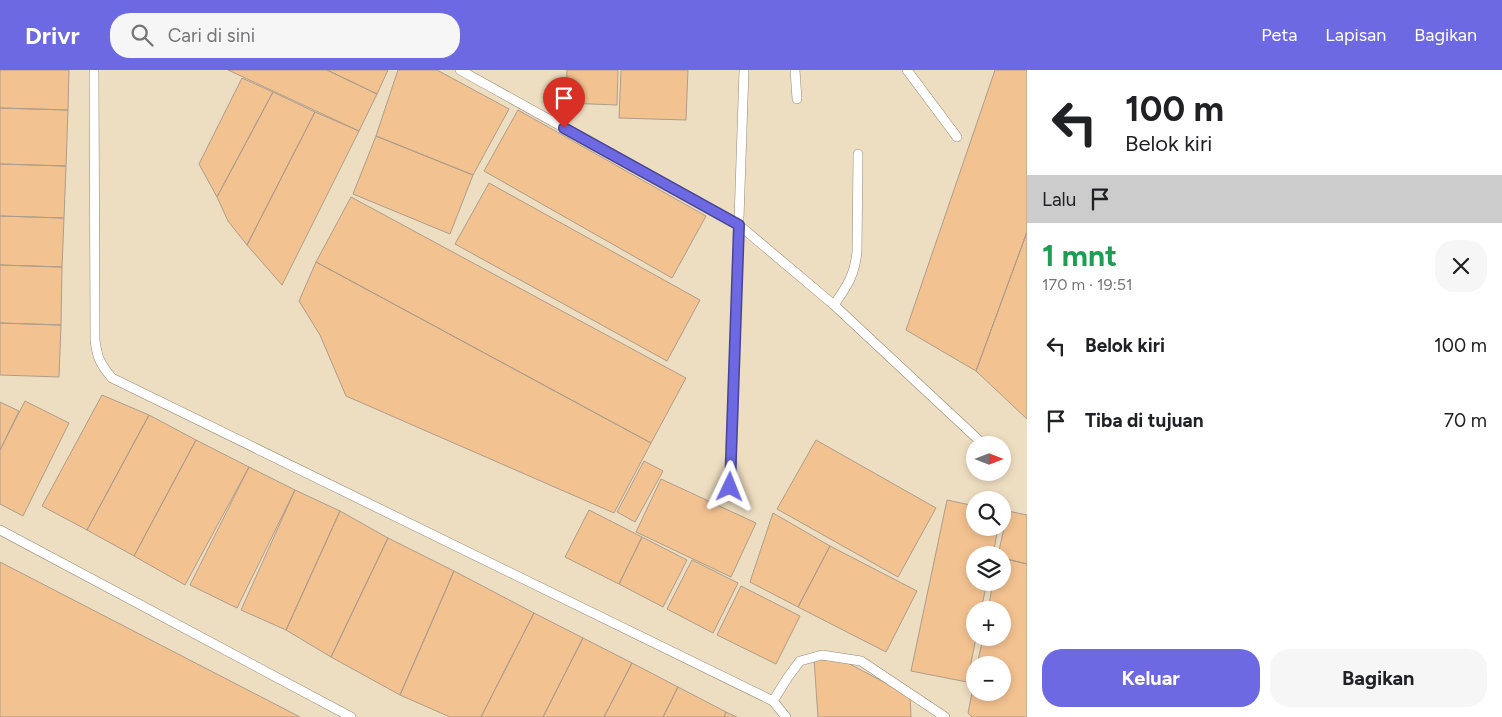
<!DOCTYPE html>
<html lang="id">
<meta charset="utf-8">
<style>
:root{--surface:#fff;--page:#f6f6f6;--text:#202124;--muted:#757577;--accent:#6d69e3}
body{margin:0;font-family:Figtree,sans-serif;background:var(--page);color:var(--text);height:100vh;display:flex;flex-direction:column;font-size:19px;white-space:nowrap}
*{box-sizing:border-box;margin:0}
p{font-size:16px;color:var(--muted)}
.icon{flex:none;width:28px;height:28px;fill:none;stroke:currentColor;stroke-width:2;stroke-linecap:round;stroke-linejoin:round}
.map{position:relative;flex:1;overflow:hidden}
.details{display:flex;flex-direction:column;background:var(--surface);width:475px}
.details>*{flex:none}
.guide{background:#fff;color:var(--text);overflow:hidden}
.needle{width:32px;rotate:90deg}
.controls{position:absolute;left:966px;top:366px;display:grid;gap:10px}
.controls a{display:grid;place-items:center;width:45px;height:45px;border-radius:50%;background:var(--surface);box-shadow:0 2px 8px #0003;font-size:25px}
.pin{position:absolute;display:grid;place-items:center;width:42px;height:42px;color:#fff;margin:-51px -21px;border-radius:50% 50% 50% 0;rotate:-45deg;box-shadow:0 0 5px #0007}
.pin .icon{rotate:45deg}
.me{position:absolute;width:55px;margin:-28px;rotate:2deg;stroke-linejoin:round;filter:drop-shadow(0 0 4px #0008)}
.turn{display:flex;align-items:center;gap:18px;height:105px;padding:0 15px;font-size:22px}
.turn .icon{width:65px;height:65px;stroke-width:2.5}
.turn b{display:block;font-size:35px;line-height:42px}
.then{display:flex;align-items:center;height:48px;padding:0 15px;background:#0003;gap:10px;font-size:19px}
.round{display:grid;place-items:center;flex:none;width:52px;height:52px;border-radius:20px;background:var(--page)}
.head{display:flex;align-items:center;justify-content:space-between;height:85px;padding:0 15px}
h1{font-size:30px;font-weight:700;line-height:38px;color:#1e9e55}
.action{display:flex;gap:10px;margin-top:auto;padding:10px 15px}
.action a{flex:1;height:58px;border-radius:20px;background:var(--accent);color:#fff;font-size:20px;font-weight:700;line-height:58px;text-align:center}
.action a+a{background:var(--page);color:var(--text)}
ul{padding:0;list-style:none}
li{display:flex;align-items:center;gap:15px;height:75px;padding:0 15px}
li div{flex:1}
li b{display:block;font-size:19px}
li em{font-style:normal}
header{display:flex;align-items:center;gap:30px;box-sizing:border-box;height:70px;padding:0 25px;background:var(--accent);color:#fff}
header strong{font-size:24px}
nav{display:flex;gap:28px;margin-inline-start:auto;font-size:18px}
.search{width:350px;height:45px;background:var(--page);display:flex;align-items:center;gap:12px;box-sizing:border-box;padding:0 18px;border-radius:20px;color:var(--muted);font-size:19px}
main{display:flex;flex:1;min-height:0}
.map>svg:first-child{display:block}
.built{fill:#eedec1;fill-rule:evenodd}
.building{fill:#f3c291;stroke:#ae9c8b}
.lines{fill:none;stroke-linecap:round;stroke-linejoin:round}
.lane-casing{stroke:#948975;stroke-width:10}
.lane{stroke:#fff;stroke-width:9}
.route-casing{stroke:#474494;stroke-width:12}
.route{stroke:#6d69e3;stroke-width:9}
</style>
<header>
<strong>Drivr</strong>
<div class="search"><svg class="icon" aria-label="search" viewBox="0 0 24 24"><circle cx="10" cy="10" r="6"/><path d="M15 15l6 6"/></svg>Cari di sini</div>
<nav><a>Peta</a><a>Lapisan</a><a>Bagikan</a></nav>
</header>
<main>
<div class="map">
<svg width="1027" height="647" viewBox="0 0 1027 647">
<rect width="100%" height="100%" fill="#f5e9d3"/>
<!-- built -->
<path class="built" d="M0,0H1027V647H0ZM975,375H1002V402H975ZM975,430H1002V458H975ZM975,485H1002V512H975ZM975,540H1002V568H975ZM975,595H1002V622H975Z"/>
<!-- building -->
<path class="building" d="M0,0H69L68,40L0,38Z
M228,0H327L377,24L359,61Z
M327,0H388L377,24Z
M398,0H437L509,39L473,105L376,66Z
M567,0H618L617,35L566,33Z
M621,0H688L686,50L619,48Z
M995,0H1027V162L976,301L906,260Z
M242,8L273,22L217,127L199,94Z
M273,22L315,42L247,175L228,151L217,127Z
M0,38L68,40L66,96L0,94Z
M518,40L706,146L672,208L484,101Z
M315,42L359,61L282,215L247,175Z
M376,66L473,105L450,164L353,124Z
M0,94L66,96L64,148L0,146Z
M489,113L700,230L667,291L455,174Z
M351,127L686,308L651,373L316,192Z
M0,146L64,148L62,197L0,195Z
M1027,162V349L976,301Z
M316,192L651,373L614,443L346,326L320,265L299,231Z
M0,195L62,197L61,255L0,253Z
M0,253L61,255L59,307L0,305Z
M102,325L149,345L87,460L42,436Z
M25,331L69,353L23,446L0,434V380Z
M0,332L19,341L0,380Z
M149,345L196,370L134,486L87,460Z
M196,370L249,397L185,515L134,486Z
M816,370L936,438L898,507L777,439Z
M644,391L663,401L635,452L617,442Z
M249,397L295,420L237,538L190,515Z
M661,409L756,453L731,507L636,462Z
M295,420L340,441L286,560L241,540Z
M947,430L975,436V458H998L993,485H975V512H987L981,540H975L976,568L967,612L911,601Z
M589,440L642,467L619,514L565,487Z
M340,441L388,468L331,587L286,560Z
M1008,441L1027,445V494L1002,488V485H998Z
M773,443L830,476L798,537L750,512Z
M642,467L687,490L663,537L619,514Z
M388,468L454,501L400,625L331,587Z
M830,476L917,521L886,582L798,537Z
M1002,488L1027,494V647H972L968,643L975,608V622H1002V595H977L983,568H1002V540H988L993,512H1002Z
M692,490L738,513L713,563L667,539Z
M0,492L300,647H0Z
M454,501L534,543L481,647H450L400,625Z
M741,516L800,546L776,594L717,565Z
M534,543L583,568L543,647H481Z
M583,568L632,593L604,647H543Z
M814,589L846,592L910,626L911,647H818Z
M632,593L678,617L663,647H604Z
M678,617L726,642L724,647H663Z
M726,642L737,647H724Z"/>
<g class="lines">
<!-- lane casing -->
<g class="lane-casing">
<path id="lane" d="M94,0L95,270C97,287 100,294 112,308L773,631L786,647
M460,0L739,155L834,235L984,375
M795,0L797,29
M907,0L957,67
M834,235C847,216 855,205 857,181L858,84
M730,417L744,0
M0,460L351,647
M773,631L788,607L800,591L822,585L861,591L945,647"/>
</g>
<!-- lane -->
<use href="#lane" class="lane"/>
</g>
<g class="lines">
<!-- route casing -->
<g class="route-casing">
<path id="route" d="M564,58L739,155L730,417"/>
</g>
<!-- route -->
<use href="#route" class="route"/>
</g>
</svg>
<div class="controls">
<a><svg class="needle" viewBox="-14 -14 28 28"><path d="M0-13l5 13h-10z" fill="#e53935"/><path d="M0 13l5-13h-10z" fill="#757577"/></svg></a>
<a><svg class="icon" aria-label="search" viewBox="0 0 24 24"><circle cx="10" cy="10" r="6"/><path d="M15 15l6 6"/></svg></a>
<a><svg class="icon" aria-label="layers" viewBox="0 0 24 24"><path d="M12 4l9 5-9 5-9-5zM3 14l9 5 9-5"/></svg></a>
<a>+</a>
<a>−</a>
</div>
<div class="pin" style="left:564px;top:58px;background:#d93025"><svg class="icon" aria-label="arrive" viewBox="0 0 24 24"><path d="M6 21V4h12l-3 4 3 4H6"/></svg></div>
<svg class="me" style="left:730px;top:417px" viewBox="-20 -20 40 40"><path d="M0-17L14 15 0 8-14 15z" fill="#6d69e3" stroke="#fff" stroke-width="4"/></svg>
</div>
<section class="details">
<div class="guide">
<div class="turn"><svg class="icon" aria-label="left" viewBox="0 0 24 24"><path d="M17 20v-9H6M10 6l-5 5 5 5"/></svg><div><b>100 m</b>Belok kiri</div></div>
<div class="then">Lalu<svg class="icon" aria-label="arrive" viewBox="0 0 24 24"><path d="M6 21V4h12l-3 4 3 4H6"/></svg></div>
</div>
<div class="head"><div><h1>1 mnt</h1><p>170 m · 19:51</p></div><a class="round"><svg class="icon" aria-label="close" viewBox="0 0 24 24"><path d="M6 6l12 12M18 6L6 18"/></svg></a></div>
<ul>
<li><svg class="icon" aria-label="left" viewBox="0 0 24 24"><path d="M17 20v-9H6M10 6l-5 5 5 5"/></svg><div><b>Belok kiri</b></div><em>100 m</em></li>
<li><svg class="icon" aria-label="arrive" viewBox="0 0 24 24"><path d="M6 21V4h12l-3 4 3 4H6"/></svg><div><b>Tiba di tujuan</b></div><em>70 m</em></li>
</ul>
<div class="action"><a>Keluar</a><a>Bagikan</a></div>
</section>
</main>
